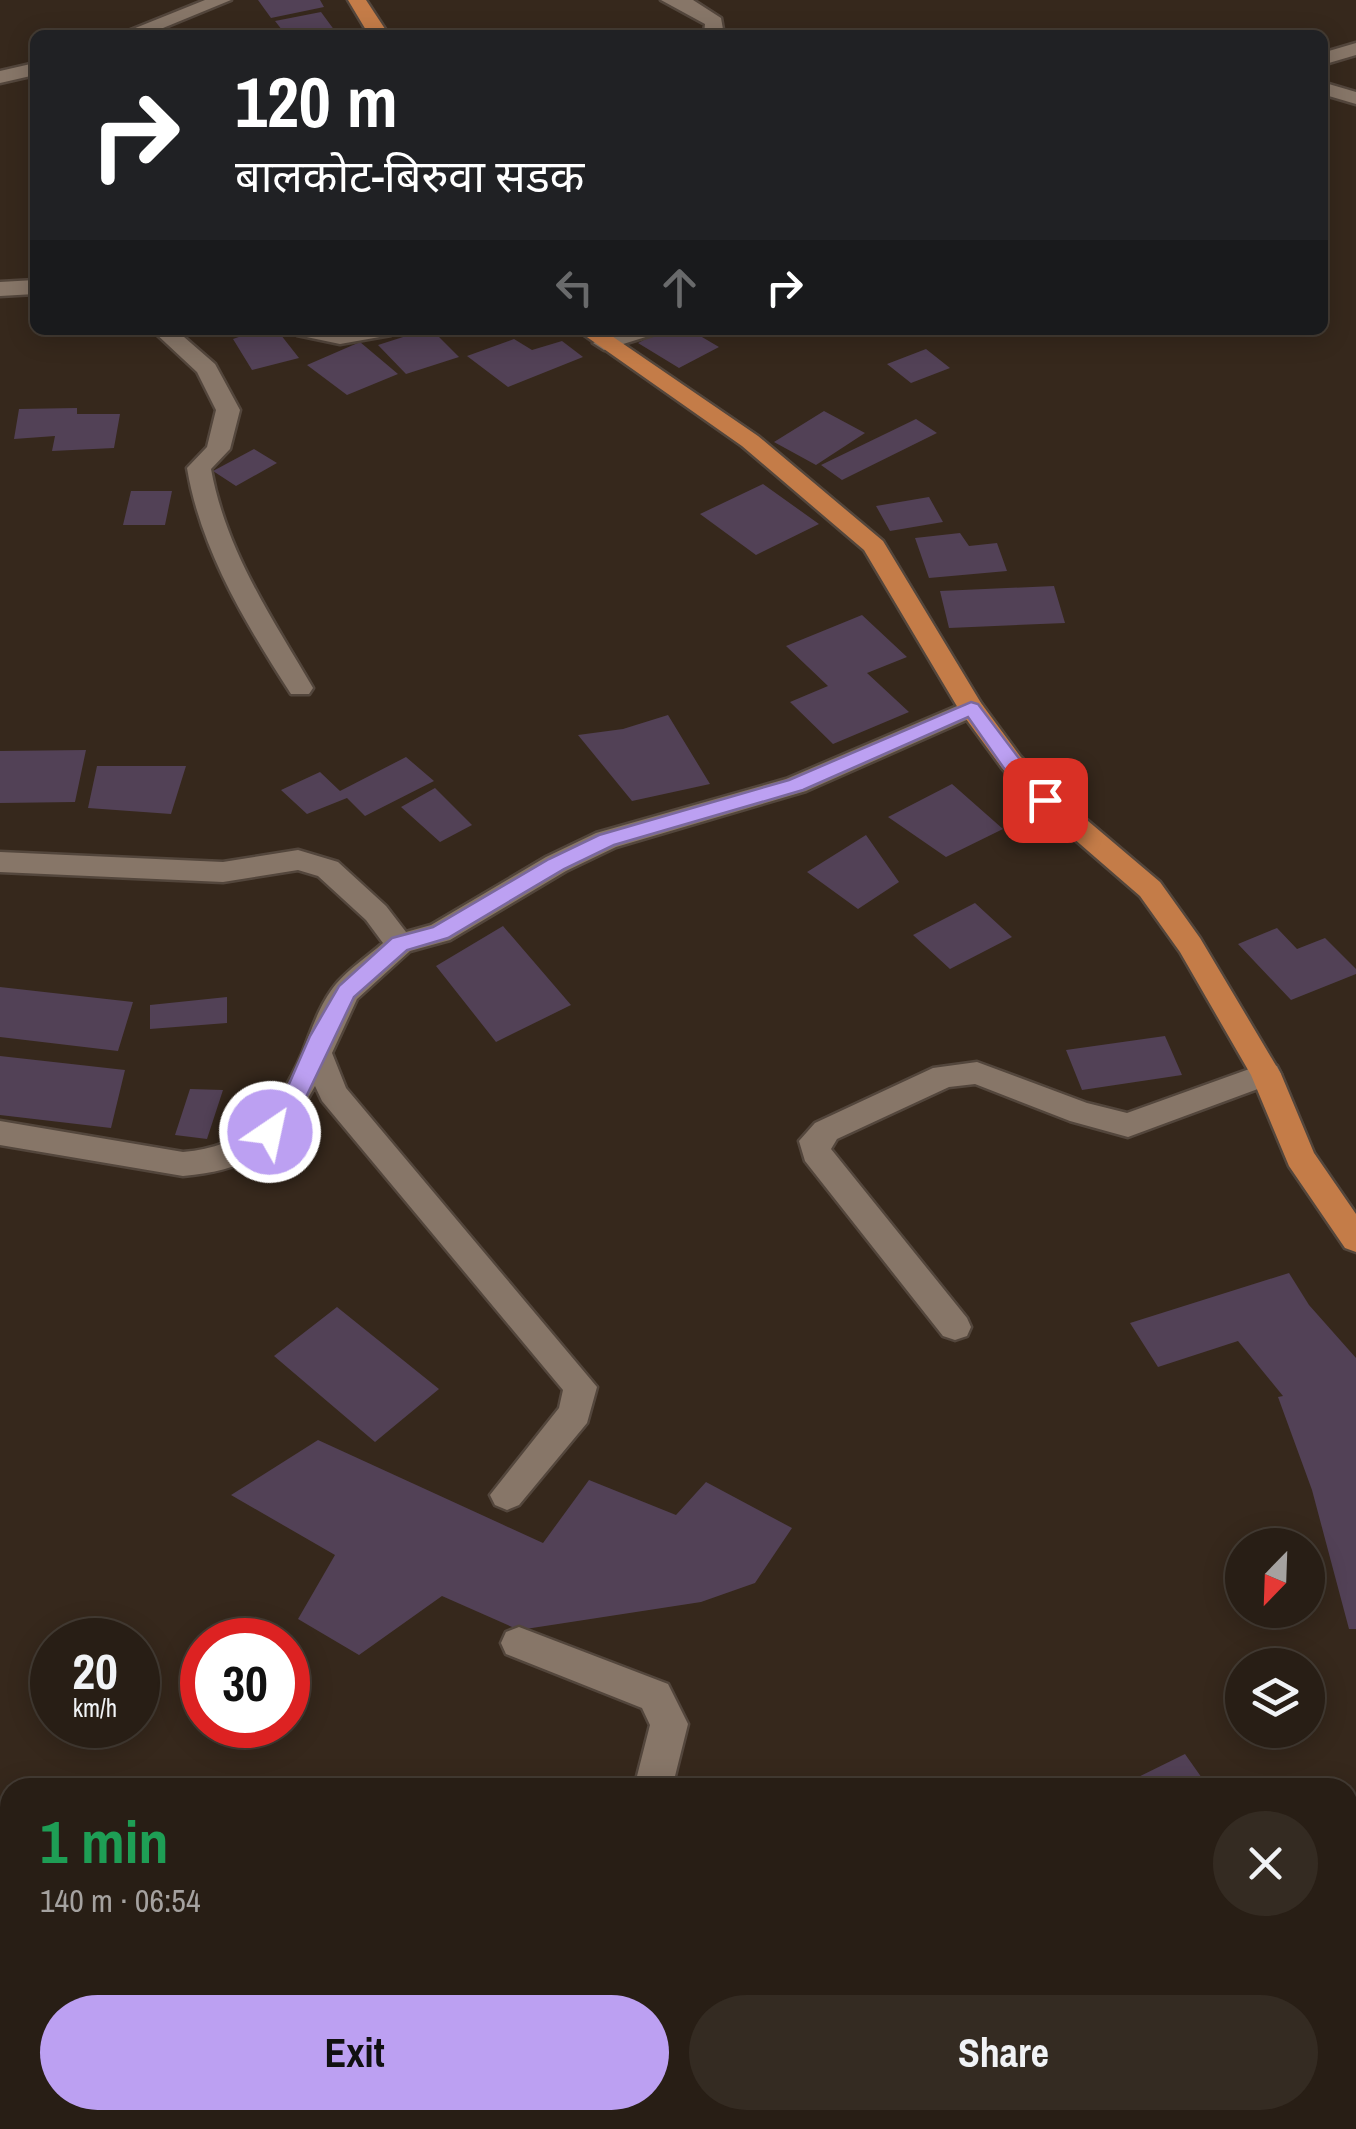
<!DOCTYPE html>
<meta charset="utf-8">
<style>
:root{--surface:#281e15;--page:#342b22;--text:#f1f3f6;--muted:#a5a2a0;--line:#443c34;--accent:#bca0f2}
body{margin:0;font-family:"Archivo Narrow","Noto Sans Devanagari",sans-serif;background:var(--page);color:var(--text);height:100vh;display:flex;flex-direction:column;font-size:38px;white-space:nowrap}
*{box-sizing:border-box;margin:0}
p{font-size:32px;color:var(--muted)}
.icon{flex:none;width:55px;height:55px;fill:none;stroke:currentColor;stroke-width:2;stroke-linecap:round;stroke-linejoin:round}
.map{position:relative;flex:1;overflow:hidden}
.sheet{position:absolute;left:0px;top:1778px;width:1358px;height:352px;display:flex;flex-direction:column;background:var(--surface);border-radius:30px 30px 0 0;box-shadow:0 5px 25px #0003,0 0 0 2px var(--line)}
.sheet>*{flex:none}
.banner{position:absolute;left:30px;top:30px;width:1298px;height:305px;border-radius:15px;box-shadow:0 5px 25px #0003,0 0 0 2px var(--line);background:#202124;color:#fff;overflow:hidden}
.needle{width:65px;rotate:203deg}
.buttons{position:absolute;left:1225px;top:1528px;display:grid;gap:20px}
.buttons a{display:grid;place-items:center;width:100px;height:100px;border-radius:50%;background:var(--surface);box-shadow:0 5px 25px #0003,0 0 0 2px var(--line);font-size:50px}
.speed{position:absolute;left:30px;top:1618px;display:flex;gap:20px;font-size:50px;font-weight:700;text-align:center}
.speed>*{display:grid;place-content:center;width:130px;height:130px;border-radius:50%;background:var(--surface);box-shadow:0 5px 25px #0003,0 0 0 2px var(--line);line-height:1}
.speed small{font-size:25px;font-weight:400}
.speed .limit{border:15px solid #d22;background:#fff;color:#111}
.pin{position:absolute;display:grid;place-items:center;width:85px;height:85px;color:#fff;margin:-42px;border-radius:20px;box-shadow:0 5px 15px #0006}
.me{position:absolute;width:110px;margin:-55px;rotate:34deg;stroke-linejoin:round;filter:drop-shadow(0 0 8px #0008)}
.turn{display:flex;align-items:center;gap:35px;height:210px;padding:0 40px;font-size:45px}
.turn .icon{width:130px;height:130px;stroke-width:2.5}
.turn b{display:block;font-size:70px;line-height:85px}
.lanes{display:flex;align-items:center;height:95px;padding:0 40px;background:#0003;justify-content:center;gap:50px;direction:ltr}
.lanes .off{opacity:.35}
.round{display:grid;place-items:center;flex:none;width:105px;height:105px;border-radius:52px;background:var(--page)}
.overview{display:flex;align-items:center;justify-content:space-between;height:170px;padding:0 40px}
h1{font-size:60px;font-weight:700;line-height:75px;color:#1e9e55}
.button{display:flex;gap:20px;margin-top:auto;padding:20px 40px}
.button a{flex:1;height:115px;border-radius:60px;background:var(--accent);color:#111;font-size:40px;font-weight:700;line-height:115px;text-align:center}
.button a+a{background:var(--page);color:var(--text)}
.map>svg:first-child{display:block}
.building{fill:#524156}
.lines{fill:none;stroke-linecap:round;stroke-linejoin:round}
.minor-casing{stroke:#53463c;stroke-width:5}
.major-casing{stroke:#53463c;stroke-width:5}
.minor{fill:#877668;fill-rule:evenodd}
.major{fill:#c47c48;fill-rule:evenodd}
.route{fill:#bca0f2;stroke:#7a689d;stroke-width:2.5}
</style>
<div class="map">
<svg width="1356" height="2129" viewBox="0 0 1356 2129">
<rect width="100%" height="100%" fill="#36281c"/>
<!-- building -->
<path class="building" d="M258,0H320L324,7L271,18Z
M321,12L335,31L286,35L275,21Z
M259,330H277L299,358L252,370L233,339Z
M425,330H432L459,357L406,374L378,345Z
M663,330H690L719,347L679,368L638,343Z
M514,339L532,350L562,341L583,357L508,387L467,356Z
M360,342L398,374L347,395L307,365Z
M926,349L950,368L911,383L887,364Z
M77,408V414H120L114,448L52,451L55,436L14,439L19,409Z
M824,411L865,433L816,465L774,442Z
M916,419L937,433L842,480L821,465Z
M254,449L277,463L236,486L213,471Z
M763,484L819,524L756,555L700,514Z
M131,491H172L165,525H123Z
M929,497L943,522L890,531L876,506Z
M960,533L969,546L997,543L1007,571L929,578L915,538Z
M1054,586L1065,623L949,628L940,591Z
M862,615L907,657L867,673L909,712L833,744L790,702L828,686L786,646Z
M668,715L710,784L632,801L578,735L623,729Z
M86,750L75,802L0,803V751Z
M406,757L434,781L365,816L347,798L307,814L281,790L320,772L340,791Z
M97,766H186L171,814L88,808Z
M952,784L1003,829L946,857L888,817Z
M435,788L472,825L440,842L401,807Z
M866,835L899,882L858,909L807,872Z
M975,903L1012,937L950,969L913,935Z
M503,926L571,1005L496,1042L436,966Z
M1277,928L1297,949L1325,938L1356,969V974L1291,1000L1238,944Z
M0,987L133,1002L118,1051L0,1037Z
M227,997V1023L150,1029V1005Z
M1165,1036L1182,1075L1082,1090L1066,1050Z
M0,1056L125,1070L111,1128L0,1115Z
M190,1089L223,1090L207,1139L175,1135Z
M1289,1273L1309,1305L1356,1358V1629H1349L1312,1490L1278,1397L1283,1396L1238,1341L1158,1367L1130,1323Z
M337,1307L439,1389L375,1442L274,1356Z
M318,1440L543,1543L589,1480L676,1515L706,1482L792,1528L755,1583L701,1602L519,1630L442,1596L359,1655L298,1619L335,1555L231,1495Z
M1185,1754L1209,1788H1116Z"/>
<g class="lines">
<!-- minor casing -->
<g class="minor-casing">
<path id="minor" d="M205,0H231L146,35H118Z
M661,0H693L721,18L724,35H704L705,24Z
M1356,43V55L1322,65V53Z
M35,63V75L0,83V71Z
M1322,82L1356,92V104L1322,94Z
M35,280V294L0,296V282Z
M152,330H176L215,364L240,410L230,449L211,469C226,551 272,618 313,688L309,694H291C246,624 201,551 187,468L207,447L216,410L197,372Z
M294,330H394L391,335L340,344L297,335Z
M622,330H655L652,335L604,350L593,343Z
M971,700L980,702L984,708L980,714L806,791L616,847L566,871L450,940L410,951L357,999L332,1053L346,1088L597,1387L587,1423L519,1505L507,1510L495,1505L490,1495L559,1408L563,1390L322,1101L315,1086C282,1146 253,1170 183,1176L0,1145V1121L183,1152C246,1147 278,1111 302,1054C311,1031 320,1003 336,984C349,969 368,956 383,943L366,920L318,876L298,870L223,882L0,872V852L223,862L298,850L338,862L386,906L406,932L431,925L546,857L596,833L786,779Z
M977,1062L1087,1103L1127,1113L1266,1063L1277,1066L1281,1074L1277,1082L1128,1137L1070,1121L975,1084L949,1087L837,1139L831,1149L967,1318L971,1327L967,1336L955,1340L943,1336L805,1161L799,1141L815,1123L933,1068Z
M519,1627L668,1684L688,1724L672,1788H634L650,1725L642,1708L506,1654L501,1643L506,1632Z
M485,2120H527L523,2129H481Z"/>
</g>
<!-- major casing -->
<g class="major-casing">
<path id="major" d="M348,0H366L389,35H369Z
M577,330H603L758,436L883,541L981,703L1020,756L1055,793L1160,882L1200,938L1281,1074L1314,1153L1356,1214V1252L1345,1248L1289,1166L1251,1075L1180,952L1140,896L1035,805L1002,768L958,708L864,550L742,446Z"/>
</g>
<!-- minor -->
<use href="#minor" class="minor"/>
<!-- major -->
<use href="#major" class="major"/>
</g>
<!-- route -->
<path class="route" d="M971,702L978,704L1018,757L1052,795L1055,800L1052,804H1038L1003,767L968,717L803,790L614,845L564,869L448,938L407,950L354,997L307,1095L278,1139H262L258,1132L286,1091L310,1036L339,986L392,938L433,927L549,859L599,835L789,780Z"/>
</svg>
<div class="buttons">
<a><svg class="needle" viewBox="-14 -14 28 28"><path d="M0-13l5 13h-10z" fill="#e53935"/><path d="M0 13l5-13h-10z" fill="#a5a2a0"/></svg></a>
<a><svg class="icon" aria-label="layers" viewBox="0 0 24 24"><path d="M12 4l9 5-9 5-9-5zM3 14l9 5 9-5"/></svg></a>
</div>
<div class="speed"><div>20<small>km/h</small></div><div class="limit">30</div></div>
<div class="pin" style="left:1045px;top:800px;background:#d93025"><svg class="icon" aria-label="arrive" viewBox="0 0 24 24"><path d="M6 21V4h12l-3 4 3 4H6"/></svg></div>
<svg class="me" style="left:270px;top:1132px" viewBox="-20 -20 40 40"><circle r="17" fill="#bca0f2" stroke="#fff" stroke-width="3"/><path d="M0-11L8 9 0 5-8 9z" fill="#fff"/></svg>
<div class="banner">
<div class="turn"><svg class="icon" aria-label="right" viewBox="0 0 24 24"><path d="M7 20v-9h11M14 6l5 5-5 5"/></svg><div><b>120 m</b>बालकोट-बिरुवा सडक</div></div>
<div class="lanes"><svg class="icon off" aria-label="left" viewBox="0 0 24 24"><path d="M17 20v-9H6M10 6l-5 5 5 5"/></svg><svg class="icon off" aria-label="ahead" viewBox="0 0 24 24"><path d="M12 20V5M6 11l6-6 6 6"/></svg><svg class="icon" aria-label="right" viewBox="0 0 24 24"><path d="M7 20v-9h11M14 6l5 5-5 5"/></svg></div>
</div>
<section class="sheet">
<div class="overview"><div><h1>1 min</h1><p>140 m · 06:54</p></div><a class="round"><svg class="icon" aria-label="close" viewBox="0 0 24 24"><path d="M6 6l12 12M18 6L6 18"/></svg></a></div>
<div class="button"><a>Exit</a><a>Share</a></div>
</section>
</div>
